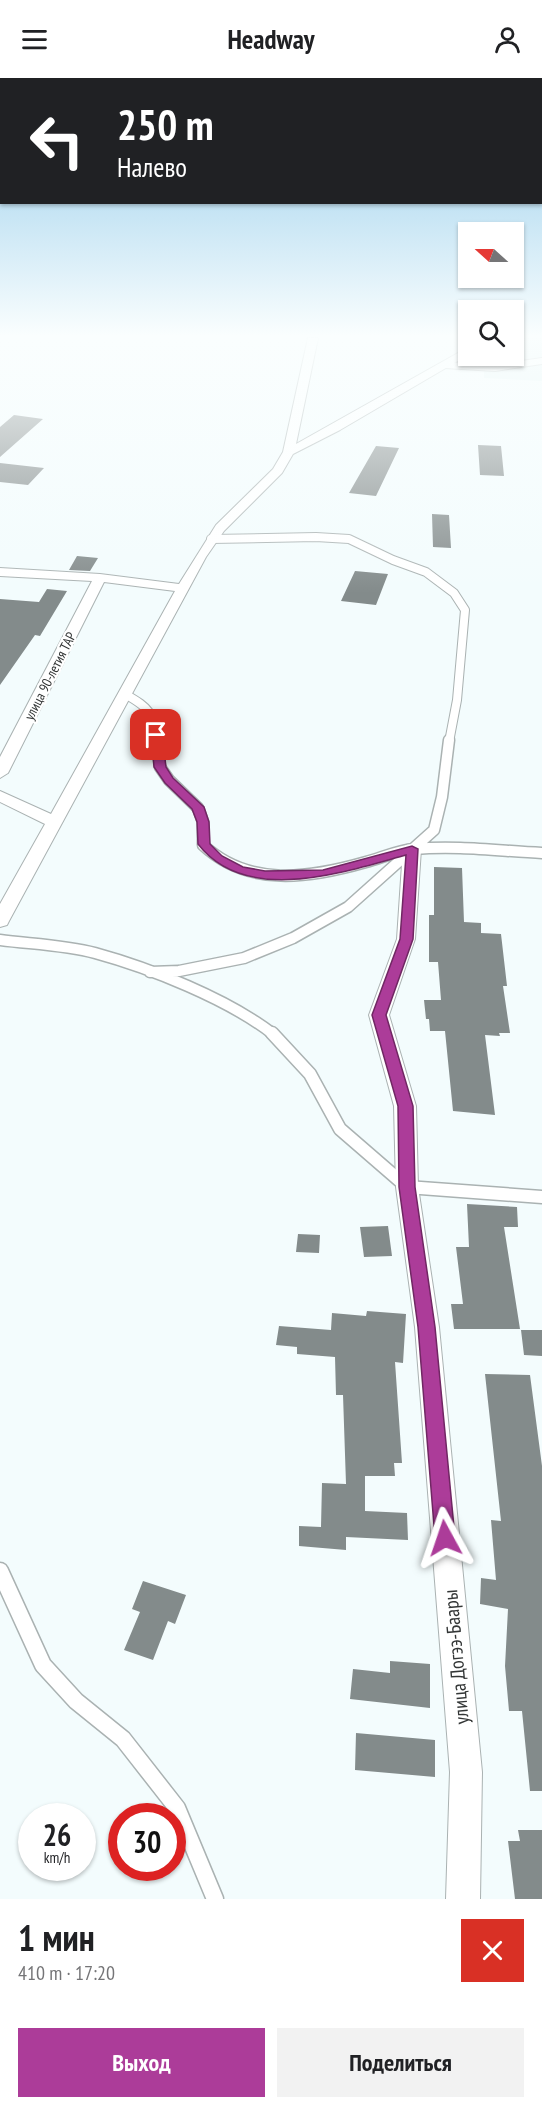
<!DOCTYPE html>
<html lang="ru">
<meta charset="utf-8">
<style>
:root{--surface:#fff;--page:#f2f2f2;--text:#202124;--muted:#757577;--accent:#ac3c99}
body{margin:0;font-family:"PT Sans Narrow",sans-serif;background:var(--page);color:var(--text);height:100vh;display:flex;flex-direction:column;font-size:22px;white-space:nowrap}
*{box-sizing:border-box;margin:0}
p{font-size:20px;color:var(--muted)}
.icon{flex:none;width:33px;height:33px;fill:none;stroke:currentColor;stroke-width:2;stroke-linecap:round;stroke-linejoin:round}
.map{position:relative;height:1821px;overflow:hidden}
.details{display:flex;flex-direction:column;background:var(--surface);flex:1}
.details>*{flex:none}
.hud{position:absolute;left:0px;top:0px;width:543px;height:126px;box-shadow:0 2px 4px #0004;background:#202124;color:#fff;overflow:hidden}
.needle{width:39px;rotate:291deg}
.controls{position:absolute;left:458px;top:144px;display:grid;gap:12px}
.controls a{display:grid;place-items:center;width:66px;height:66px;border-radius:0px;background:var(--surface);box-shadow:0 2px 4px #0004;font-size:30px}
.speed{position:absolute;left:18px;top:1725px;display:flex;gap:12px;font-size:30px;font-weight:700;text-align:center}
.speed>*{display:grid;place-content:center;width:78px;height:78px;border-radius:50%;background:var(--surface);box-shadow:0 2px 4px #0004;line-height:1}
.speed small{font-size:15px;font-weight:400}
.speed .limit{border:9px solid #d22;background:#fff;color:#111}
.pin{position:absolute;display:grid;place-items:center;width:51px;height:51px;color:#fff;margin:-26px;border-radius:12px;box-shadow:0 3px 9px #0006}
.me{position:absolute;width:66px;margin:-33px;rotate:355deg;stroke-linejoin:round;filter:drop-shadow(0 0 4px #0008)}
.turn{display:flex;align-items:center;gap:21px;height:126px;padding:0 18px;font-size:27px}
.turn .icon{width:78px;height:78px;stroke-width:2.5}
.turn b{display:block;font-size:42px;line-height:51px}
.round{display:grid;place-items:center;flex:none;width:63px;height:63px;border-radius:0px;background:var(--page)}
.headline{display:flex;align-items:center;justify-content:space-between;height:102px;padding:0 18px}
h1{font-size:36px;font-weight:800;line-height:45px}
.action{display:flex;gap:12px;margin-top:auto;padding:12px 18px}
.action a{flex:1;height:69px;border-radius:0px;background:var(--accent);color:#fff;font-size:24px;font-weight:800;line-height:69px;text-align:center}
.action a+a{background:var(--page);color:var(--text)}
header{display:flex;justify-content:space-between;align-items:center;height:78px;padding:0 18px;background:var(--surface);font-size:27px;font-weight:800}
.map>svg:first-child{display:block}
.built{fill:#dff1f2}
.building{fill:#838b8b}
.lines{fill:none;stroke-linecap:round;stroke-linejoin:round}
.lane-far4-casing{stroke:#aab2b2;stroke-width:8}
.lane-far3-casing{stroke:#aab2b2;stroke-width:10}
.lane-far2-casing{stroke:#aab2b2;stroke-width:13}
.lane-far1-casing{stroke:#aab2b2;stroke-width:15}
.lane-casing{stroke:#aab2b2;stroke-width:19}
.street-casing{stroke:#aab2b2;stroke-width:2}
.lane-far4{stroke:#fff;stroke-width:6}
.lane-far3{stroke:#fff;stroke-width:8}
.lane-far2{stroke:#fff;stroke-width:10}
.lane-far1{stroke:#fff;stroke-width:12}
.lane{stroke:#fff;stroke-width:16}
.street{fill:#fff;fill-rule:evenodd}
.route{fill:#ac3c99;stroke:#702763;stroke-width:1.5}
.labels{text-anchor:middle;stroke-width:4.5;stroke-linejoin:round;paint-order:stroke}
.far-street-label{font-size:14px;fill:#333636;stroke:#fff}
.near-street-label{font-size:20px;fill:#333636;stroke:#fff}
</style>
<header><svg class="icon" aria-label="menu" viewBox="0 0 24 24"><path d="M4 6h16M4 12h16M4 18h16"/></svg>Headway<svg class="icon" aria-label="person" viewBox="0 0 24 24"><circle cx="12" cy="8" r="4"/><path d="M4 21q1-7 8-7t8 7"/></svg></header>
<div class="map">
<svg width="542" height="1821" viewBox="0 0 542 1821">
<rect width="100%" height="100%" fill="#f3fcfd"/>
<!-- built -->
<path class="built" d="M513,260H542V303L484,300V289L490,278H513Z"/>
<!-- building -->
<path class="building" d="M14,337L43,341L0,379V349Z
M478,367L501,368L504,398L480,397Z
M376,368L399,370L376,418L349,415Z
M0,385L44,390L28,407L0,404Z
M432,436L449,437L451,470L433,469Z
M77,478L98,480L90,493L69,492Z
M355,493L388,496L376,527L341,523Z
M47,511L67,513L40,558L35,557L0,607V521L39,524Z
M434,789L462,790L464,844L481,845V855L501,856L507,908H503L510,955H499L500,958L485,957L495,1037L453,1033L445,953H430L429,941H426L424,922H441L438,884H429V837H434Z
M467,1126L517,1129L518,1149H504L520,1251H454L451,1226H463L456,1169H469Z
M388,1148L392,1178L364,1179L360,1149Z
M298,1156L320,1157L319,1175L296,1174Z
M367,1233L406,1236L403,1285L395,1284L402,1385H394L395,1398H365V1433L407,1435L408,1462L346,1459V1472L299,1468V1448L321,1449L322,1405L346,1406L343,1317H336L335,1279L297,1276V1269L276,1267L279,1248L331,1252L332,1235L366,1238Z
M521,1252H542V1278L524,1277Z
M485,1296L530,1297L542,1388V1713H530L522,1633H509L505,1588L508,1531L480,1526L481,1500L496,1502L491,1442L501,1443Z
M143,1503L186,1517L175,1546L168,1543L153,1582L124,1572L140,1534L132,1531Z
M390,1583L430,1586V1630L350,1621L353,1591L390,1595Z
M356,1655L435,1662V1699L355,1692Z
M518,1752H542V1821H515L508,1763H520Z"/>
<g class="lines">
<!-- lane-far4 casing -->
<g class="lane-far4-casing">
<path id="lane-far4" d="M445,287L495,290L542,283"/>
</g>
<!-- lane-far3 casing -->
<g class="lane-far3-casing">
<path id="lane-far3" d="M211,461L316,459L349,461L393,482L426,494L454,515L465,532L457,622L449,664
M125,616C151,631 153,634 157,664"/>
</g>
<!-- lane-far2 casing -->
<g class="lane-far2-casing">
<path id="lane-far2" d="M157,662L160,689L169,702L198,730L203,744V767C249,810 310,800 366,784C381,780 399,772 414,771C457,767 500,773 542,775
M0,862C31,866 65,867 95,875C150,890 228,921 273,956
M150,894L179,893L244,880L293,860L348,829L434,752L442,719L449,662"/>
</g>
<!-- lane-far1 casing -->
<g class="lane-far1-casing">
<path id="lane-far1" d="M272,955L310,996L340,1051L407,1109L542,1119"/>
</g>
<!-- lane casing -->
<g class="lane-casing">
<path id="lane" d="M0,1493L43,1587L76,1623L123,1661L177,1730L215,1821"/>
</g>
<!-- street casing -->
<g class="street-casing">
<path id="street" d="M308,260H318L296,366L465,271L468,270V277L340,352L293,376L282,395L224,453L206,479L9,843L7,847L0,849V826L45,746L0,724V713L51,736L175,513L104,504L8,695L0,700V679L92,503L0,498V490L100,496L179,506L216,447L273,391L283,374Z
M412,766L418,767L421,771L415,861L389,937L416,1028L418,1109L439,1249L482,1694L480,1821H446L450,1694L415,1249L396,1109L394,1028L369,937L397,861L403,771L406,767Z"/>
</g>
<!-- lane-far4 -->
<use href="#lane-far4" class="lane-far4"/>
<!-- lane-far3 -->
<use href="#lane-far3" class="lane-far3"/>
<!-- lane-far2 -->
<use href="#lane-far2" class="lane-far2"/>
<!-- lane-far1 -->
<use href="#lane-far1" class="lane-far1"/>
<!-- lane -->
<use href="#lane" class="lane"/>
<!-- street -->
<use href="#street" class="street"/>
</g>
<!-- sky -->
<linearGradient id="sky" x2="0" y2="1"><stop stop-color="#8ec9ea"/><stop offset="0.5" stop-color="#fafefe"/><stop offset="1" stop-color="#fafefe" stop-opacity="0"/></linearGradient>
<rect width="542" height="515" fill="url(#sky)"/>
<!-- route -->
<path class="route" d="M156,654L162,657L166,689L173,700L204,729L209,744L210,766L222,778L243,789L265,793L323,792L412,768L418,771L413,861L386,937L413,1028L415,1109L435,1249L455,1460L452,1466L445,1469L438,1466L435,1460L418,1249L399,1109L398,1028L372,937L400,861L406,777C344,794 246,828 198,766L197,744L192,731L165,705L154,689L151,657Z"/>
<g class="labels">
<!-- far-street labels -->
<g class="far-street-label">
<text transform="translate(50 598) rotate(-63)" y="5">улица 90-летия ТАР</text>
</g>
<!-- near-street labels -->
<g class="near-street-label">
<text transform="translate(456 1579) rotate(-95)" y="7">улица Догээ-Баары</text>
</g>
</g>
</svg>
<div class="controls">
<a><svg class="needle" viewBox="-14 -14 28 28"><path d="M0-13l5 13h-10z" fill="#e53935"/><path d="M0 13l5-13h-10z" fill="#757577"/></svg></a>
<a><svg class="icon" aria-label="search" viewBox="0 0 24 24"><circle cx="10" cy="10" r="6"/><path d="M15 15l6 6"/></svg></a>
</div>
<div class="speed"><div>26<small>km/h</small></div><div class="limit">30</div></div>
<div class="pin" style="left:156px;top:657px;background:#d93025"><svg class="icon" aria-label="arrive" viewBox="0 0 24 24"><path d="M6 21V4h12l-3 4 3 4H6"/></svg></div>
<svg class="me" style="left:445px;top:1460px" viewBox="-20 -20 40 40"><path d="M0-17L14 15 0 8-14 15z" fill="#ac3c99" stroke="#fff" stroke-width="4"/></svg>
<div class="hud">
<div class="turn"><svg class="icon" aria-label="left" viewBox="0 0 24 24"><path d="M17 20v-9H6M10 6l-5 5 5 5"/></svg><div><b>250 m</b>Налево</div></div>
</div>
</div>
<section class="details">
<div class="headline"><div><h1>1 мин</h1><p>410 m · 17:20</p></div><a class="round" style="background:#d93025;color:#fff"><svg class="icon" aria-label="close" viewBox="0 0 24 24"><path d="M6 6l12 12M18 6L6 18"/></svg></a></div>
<div class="action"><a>Выход</a><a>Поделиться</a></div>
</section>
